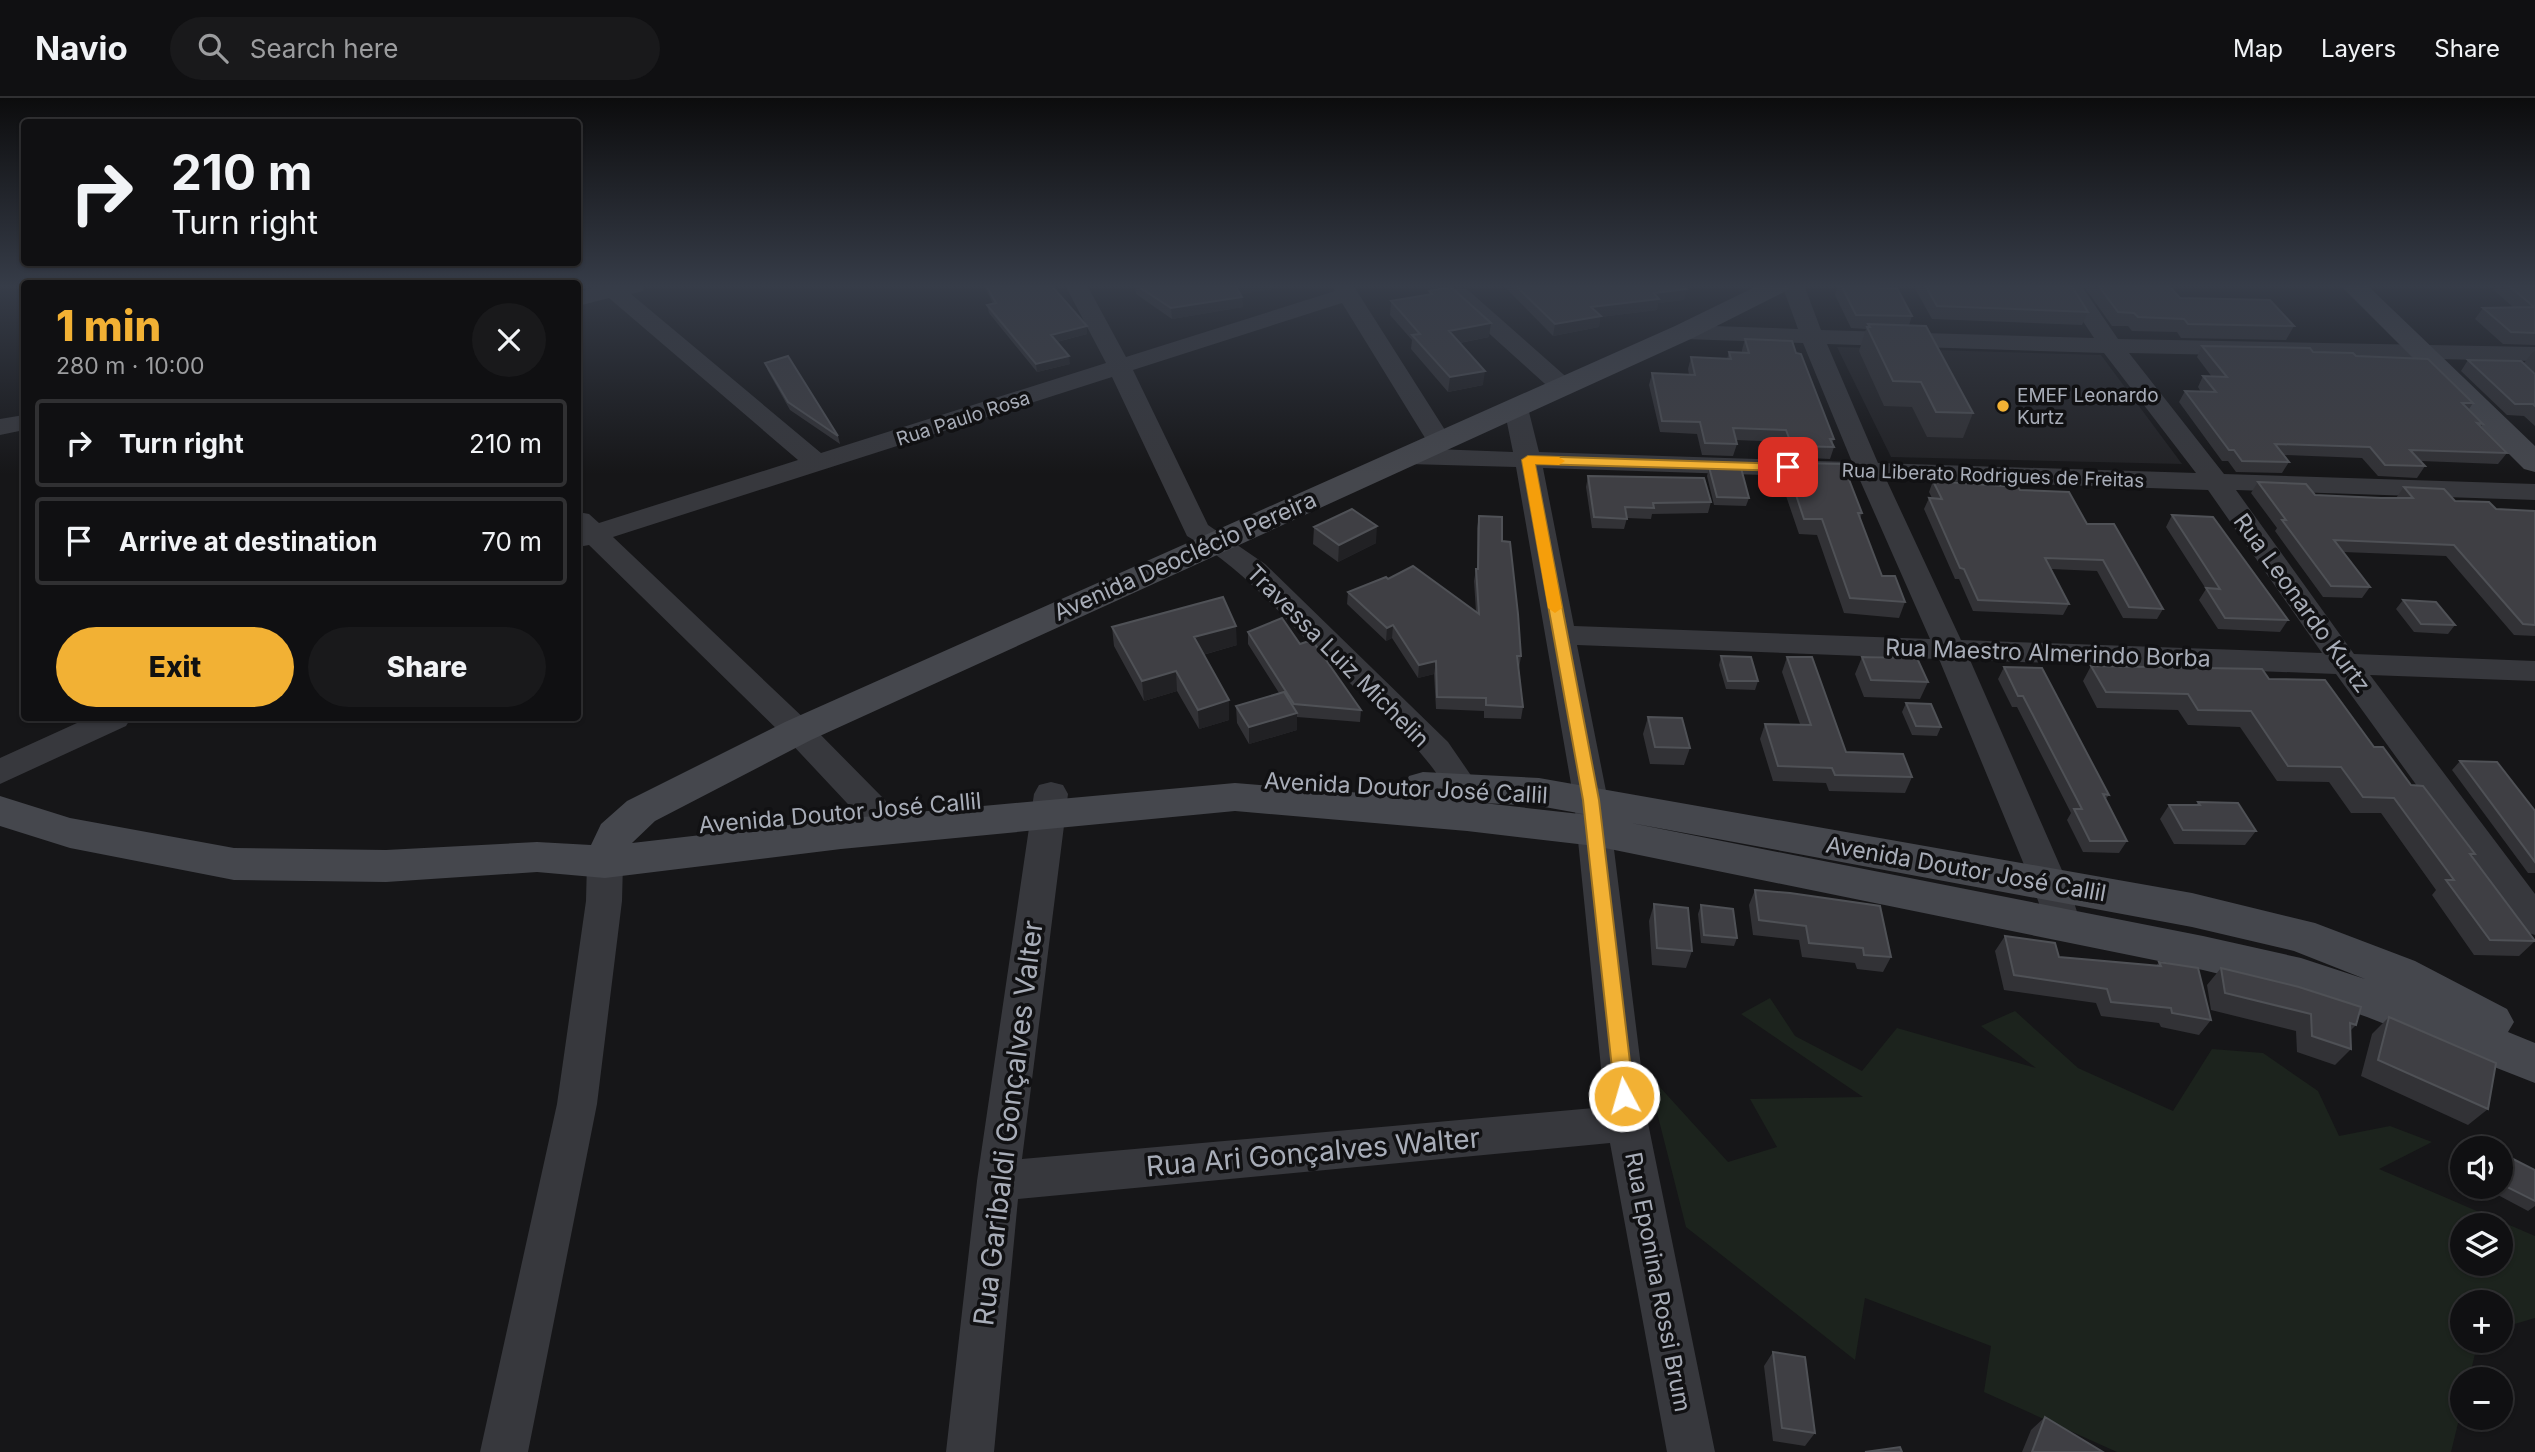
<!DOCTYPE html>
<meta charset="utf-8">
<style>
:root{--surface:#101012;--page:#19191b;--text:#f1f3f6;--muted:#9c9d9f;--line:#303032;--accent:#f2b134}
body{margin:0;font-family:Inter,sans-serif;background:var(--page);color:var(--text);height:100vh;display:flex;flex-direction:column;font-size:26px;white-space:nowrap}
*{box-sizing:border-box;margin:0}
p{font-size:23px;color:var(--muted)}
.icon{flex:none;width:38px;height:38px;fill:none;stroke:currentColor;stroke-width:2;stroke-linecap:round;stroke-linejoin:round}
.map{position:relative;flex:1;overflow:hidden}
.details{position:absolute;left:21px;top:182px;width:560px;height:441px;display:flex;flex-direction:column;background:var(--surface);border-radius:7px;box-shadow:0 2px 5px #0004,0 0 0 2px var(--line)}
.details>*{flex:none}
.guide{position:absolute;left:21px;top:21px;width:560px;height:147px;border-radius:7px;box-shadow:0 2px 5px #0004,0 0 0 2px var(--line);background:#101012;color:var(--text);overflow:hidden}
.fabs{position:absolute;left:2450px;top:1038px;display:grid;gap:14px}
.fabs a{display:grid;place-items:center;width:63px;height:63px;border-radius:50%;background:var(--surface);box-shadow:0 2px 5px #0004,0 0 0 2px var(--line);font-size:35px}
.pin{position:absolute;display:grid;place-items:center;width:60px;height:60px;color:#fff;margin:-30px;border-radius:14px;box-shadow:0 4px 10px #0006}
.me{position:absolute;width:77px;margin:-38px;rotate:354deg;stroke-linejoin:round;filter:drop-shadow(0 0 5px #0008)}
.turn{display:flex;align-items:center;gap:24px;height:147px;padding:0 35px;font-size:32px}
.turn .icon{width:91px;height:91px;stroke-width:2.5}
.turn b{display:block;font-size:49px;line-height:60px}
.round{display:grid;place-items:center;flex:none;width:74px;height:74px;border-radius:37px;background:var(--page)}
.summary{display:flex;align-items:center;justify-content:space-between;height:119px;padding:0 35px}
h1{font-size:42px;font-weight:800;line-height:52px;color:var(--accent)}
.action{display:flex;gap:14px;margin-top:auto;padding:14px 35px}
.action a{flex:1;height:80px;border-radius:42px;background:var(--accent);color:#111;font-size:28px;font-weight:800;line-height:80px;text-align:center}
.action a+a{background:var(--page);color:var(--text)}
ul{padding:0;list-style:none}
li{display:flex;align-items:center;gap:21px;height:88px;margin:0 14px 10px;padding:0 21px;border:4px solid var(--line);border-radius:7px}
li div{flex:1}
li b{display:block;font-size:26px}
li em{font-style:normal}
header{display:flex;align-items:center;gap:42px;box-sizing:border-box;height:98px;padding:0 35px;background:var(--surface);border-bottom:2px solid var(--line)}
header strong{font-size:33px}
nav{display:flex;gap:38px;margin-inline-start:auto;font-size:24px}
.search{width:490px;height:63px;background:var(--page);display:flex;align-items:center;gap:18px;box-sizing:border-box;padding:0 24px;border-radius:38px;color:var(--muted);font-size:26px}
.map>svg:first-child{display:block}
.built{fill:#222225}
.green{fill:#1c231d;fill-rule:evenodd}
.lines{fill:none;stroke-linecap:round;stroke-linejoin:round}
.street{fill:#37383d;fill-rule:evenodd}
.secondary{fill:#45474d;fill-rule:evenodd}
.wall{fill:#323236}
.shaded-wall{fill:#212124}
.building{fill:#3f3f44;stroke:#4f5156;stroke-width:2}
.route{fill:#f2b134;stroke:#9d7322;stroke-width:2}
.slow{fill:#f59e0b}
.poi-dot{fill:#f2b134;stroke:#111113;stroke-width:2.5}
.labels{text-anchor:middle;stroke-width:7;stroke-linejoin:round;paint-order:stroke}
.far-poi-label{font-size:19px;fill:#a8adb8;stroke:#111113;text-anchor:start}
.far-street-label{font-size:19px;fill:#a8adb8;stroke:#111113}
.street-label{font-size:23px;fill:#a8adb8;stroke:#111113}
.near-street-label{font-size:28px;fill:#a8adb8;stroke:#111113}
</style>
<header>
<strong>Navio</strong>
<div class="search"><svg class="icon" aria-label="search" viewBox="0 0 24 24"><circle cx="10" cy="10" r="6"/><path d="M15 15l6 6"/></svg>Search here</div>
<nav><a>Map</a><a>Layers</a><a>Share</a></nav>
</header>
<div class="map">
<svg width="2535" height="1354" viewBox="0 0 2535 1354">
<rect width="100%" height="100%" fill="#161618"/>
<!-- built -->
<path class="built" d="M1837,249L2101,257L2182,366L1891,359Z"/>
<!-- green -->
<path class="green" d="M1770,900L1795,938L1862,973L1897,930L2036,970L1981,928L2015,913L2078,970L2173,1013L2212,951L2263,955L2318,993L2339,1038L2390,1028L2432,1044L2379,1071L2535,1138V1220L2501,1230V1204H2462V1242L2478,1243L2469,1281H2462V1309L2451,1354H2117L1984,1294L1991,1248L1865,1200L1855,1262L1686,1129L1647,975L1728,1064L1777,1049L1750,1001L1863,999L1741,916ZM2462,1127H2501V1166H2462Z"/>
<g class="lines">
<!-- street -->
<path class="street" d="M602,187H645L643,193L631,196L821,355L1106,265L1065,187H1087L1126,259L1335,193L1331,187H1353L1452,343L1448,348L1439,351L1430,348L1342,205L1133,272L1208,427L1265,466L1448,644L1481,692L1484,715L1479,724L1467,728L1455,724C1448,712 1452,699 1445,688C1415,640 1367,603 1327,563C1282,518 1243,470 1187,438L1112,279L613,439L809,625L885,702L890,711L885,720L873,724L861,720L787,641L589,447L578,449V414L589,416L599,425L798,362L609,200L578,208V194Z
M1782,187H1804L1821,232L2094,240L2059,187H2081L2118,241L2535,249V263L2129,255L2224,376L2535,386V402L2236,392L2354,556L2535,563V583L2370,577L2535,796V837L2522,833L2336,576L1970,562L2068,786L2081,826L2076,836L2063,841L2050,836L2032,786L1939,561L1577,547L1608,703L1648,1025L1715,1354H1667L1610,1045L1018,1101L994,1354H946L977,1083L1034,696L1039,687L1051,684L1063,687L1068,696L1022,1061L1605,1009L1574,703L1516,369L1409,366L1400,364L1396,358L1400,352L1409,350L1513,354L1504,310L1507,305L1516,303L1525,305L1528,310L1539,354L1852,364L1803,245L1684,241L1676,239L1672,234L1676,229L1684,227L1798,231ZM1827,246L2104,255L2196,375L1878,365ZM1543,370L1859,380L1930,541L1574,528ZM1886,381L2208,392L2322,555L1961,542Z
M1460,190L1468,192L1572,284L1575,289L1572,294L1563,296L1554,294L1452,202L1449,197L1452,192Z
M24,317V332L0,337V321Z
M88,620H131L126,628L0,686V660Z
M605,751L617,754L623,764L622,803L597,1006L528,1354H480L557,1006L586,803L587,764L593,754Z"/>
<!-- secondary -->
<path class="secondary" d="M1759,187H1792L1788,192L1693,240L811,642L655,723L632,745L841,721L1235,685L1413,699L1404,688L1409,678L1423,674L1539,680L2192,795L2315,825L2415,863L2507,911L2514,924L2508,934L2535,945V985L2367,919L2301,896L2203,872L1595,748L1467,733L1235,713L841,751L605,780L537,774L386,784L234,782L70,750L0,728V698L70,720L234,750L386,752L537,744L591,747L601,726L627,703L785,624L1675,228ZM1483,705L1539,708L1589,717ZM1631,725L2192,829L2294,853L2365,881L2301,860L2203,838Z
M2340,187H2367L2535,348V374L2524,371Z"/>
</g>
<!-- wall -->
<path class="wall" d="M984,187H1054V190L1087,236L1057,244L1070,266L1037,274L989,215L987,207L993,206Z
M1135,187H1279V190L1241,196L1243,209L1172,221L1136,196Z
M1503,187H1699L1684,188V202L1658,205L1657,212L1600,219L1599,229L1553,238Z
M1838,187H1869L1871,189L1912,218L1909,227L1973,315L1963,340L1927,339L1912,309L1884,308L1859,253L1866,231L1851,230L1835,197Z
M1913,187H2071L2088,214L2082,227L1932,221Z
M2083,187H2168L2180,200L2294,228L2286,242L2181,240L2177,234L2132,233L2128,228H2112Z
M2488,187H2535V247L2503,246L2475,221L2483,210L2513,209Z
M1429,193L1489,239L1460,245L1483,287L1448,294L1411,251L1412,242L1390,217L1391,203L1429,196Z
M1745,241L1796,255L1834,341L1832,346L1834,349L1830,361L1788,359L1783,344L1736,342L1737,346L1733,358L1702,357L1697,336L1660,334L1649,287L1652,275L1689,277L1688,271L1691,259L1727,261L1729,254L1742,255V252Z
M2202,248L2313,254L2356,258L2473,305L2469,311L2483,326L2481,329L2507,355L2498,366L2421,363L2425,368L2417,380L2378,378L2362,360L2284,357L2289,364L2282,375L2236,374L2228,363H2222L2179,304L2185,293L2201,294L2198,289L2203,278L2212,279L2197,259Z
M2535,253V275L2524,265L2533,254Z
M2468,262L2535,276V328L2524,318L2507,317L2461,273Z
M765,265L838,338L840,346L790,312L768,273Z
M1800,365L1862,415L1860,421L1882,478L1905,504L1899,520L1844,515L1817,437L1799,436L1784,392L1789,376L1797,377Z
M1709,369L1749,400L1746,408L1714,407L1707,378Z
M1588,378L1711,404L1708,415L1652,416L1651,421L1627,420L1624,431L1592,430L1586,389Z
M1933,383L2020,392L2087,426L2163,511L2157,521L2123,520L2097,473L2051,471L2069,506L2063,517L1973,513L1959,481H1955L1924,411L1929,400H1932L1929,394Z
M2258,384L2315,397L2396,400L2404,389L2455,403L2496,411L2535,413V538L2514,537L2446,458L2343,454L2370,489L2362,500L2323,499L2275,433L2277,430L2251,395Z
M2172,417L2288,522L2280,534L2218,531L2199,502L2206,491L2166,429Z
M1479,418L1502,443L1521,558L1519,571L1523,609L1521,621L1484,620V613L1436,611L1434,576L1418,580L1392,540L1386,543L1347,506L1348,494L1388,481L1476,514L1474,483L1476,471H1477V430Z
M1314,429L1376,445L1338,464L1313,446Z
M2403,502L2455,527L2448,536L2414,534L2396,511Z
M1112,529L1237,547L1203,557L1229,602V622L1199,631L1177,593L1144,603L1114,548Z
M1248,534L1300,546L1361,612L1360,624L1297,619V632L1249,646L1237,625L1236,608L1279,595L1248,546Z
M1721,558L1758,583L1755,592L1726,591L1719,567Z
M1787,559L1846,654L1912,679L1905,695L1829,693L1826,685L1773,683L1760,641L1765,626H1800L1782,574Z
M1862,559L1928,584L1920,601L1864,599L1855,576Z
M2091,568L2269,581L2374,649L2475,756L2472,759L2535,843L2519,858L2474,857L2432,797L2436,792L2381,715H2351L2329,684L2277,683L2240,629L2188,627L2178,612L2097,610L2083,583Z
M2004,569L2109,697L2105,702L2127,743L2119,755L2083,754L2067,722L2071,715L2017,609H2012L1998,581Z
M1906,605L1941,629L1937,638L1912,637L1902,614Z
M1648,619L1690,650L1684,667L1650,666L1643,636Z
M2460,663L2535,713V775H2528L2452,672Z
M2198,704L2256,733L2245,747L2174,746L2160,721L2169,707H2196Z
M1755,792L1891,859L1883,874L1857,871L1855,865L1802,859L1799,842L1753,837L1749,807Z
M1654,806L1692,853L1686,870L1652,867L1649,823Z
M1701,807L1737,840L1734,848L1701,845L1698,816Z
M2005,838L2059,859L2156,868L2159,864L2211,922L2199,937L2161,929L2159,925L2101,918L2096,905L2004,892L1995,853Z
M2221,870L2356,927L2350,933L2351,951L2335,967L2297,954L2296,933L2211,912L2207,887Z
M2389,919L2488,1011L2468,1027L2361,978L2372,936Z
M2513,1061L2535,1072V1108L2528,1113L2496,1096L2498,1088H2501V1079L2503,1069Z
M1773,1254L1815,1335L1805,1348L1773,1343L1764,1268Z
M2045,1319L2103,1354H2022L2031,1332Z"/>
<!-- shaded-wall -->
<path class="shaded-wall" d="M1234,187H1279V190L1235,197Z
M1687,191L1684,202L1658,205L1657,212L1600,219L1599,229L1553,238L1555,226L1591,209L1654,195Z
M1242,199L1243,209L1172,221L1171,210Z
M1491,225L1489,239L1448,247L1449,233Z
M1087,228V236L1052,245L1051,237Z
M1069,258L1070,266L1037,274L1036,266Z
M1485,273L1483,287L1448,294L1450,279Z
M1377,428L1376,445L1338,464L1339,447Z
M1393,527L1392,540L1386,543L1387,530Z
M1236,528L1237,547L1195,559L1194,539Z
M1436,563L1434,576L1418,580L1419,567Z
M1176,573L1177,593L1144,603L1142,583Z
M1229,602V622L1199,631L1198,612Z
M1297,615V632L1249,646V629Z"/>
<!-- building -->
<path class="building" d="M986,187H1051L1087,228L1051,237L1069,258L1036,266L987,207L996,205Z
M1136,187H1235L1242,199L1171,210Z
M1515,187H1683L1687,191L1654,195L1659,201L1591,209L1601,218L1555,226Z
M1841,187H1869L1871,189L1897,190L1912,218L1856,217Z
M1925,187H2071L2088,214L1937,208Z
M2098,187H2168L2180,200L2270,202L2294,228L2188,226L2184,221L2138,219L2134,215L2118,214Z
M2508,187H2535V235L2511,234L2483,210L2534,209Z
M1451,189L1491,225L1449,233L1485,273L1450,279L1412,237L1420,236L1391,203L1432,196L1429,193Z
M1868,226L1926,228L1973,315L1936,314L1921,284L1893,283L1867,229H1870Z
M1745,241L1792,243L1796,255L1801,256L1834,341H1830L1834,349L1792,348L1786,332L1733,330L1737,346L1705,345L1700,324L1662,323L1652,275L1695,277L1691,259L1731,261L1729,254L1749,255Z
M2202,248L2310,250L2313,254L2353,255L2356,258L2428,261L2473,305H2462L2483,326L2477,325L2507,355L2410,352L2425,368L2385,367L2370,349L2275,346L2289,364L2242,363L2234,352H2229L2185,293L2216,294L2203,278L2227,279Z
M788,258L838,338L788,304L765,265Z
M2468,262L2521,263L2535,276V308L2533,306H2515Z
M1800,365L1843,366L1862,415H1858L1882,478H1895L1905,504L1850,500L1822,421H1804L1789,376L1805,377Z
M1709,369L1741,370L1749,400L1717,399Z
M1588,378L1704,380L1711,404L1653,405L1654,410L1625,409L1627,421L1594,419Z
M1933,383L2018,389L2020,392L2069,394L2087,426H2114L2163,511L2129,509L2103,462L2045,460L2069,506L1978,502L1964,471L1960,470L1929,400L1942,401Z
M2258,384L2306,386L2315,397L2381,400H2413L2404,389L2444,391L2455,403L2489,404L2496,411L2535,413V527L2523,526L2454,447L2334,442L2370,489L2331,488L2282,422H2286Z
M1352,411L1377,428L1339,447L1314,429Z
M2172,417L2213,419L2288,522L2225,520L2206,490L2220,491Z
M1479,418L1502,419V443L1510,444L1518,516L1521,558H1517L1523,609L1486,607V600L1437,599L1436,563L1419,567L1393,527L1387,530L1348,494L1386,479L1388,481L1413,468L1479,516L1476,471H1478Z
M1223,499L1236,528L1194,539L1229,602L1198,612L1176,573L1142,583L1112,529Z
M2403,502L2436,504L2455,527L2421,526Z
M1282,520L1300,546L1312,542L1361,612L1294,606L1248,534Z
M1721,558L1751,559L1758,583H1728Z
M1787,559H1812L1846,654L1903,656L1912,679L1835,677L1832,670L1778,668L1765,626L1811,627Z
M1862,559L1917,560L1928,584L1871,582Z
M2091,568L2262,571L2269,581L2325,582L2374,649H2383L2411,687L2423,688L2475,756H2470L2535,843L2490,842L2446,782H2454L2394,700L2363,699L2341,669L2288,668L2251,613L2198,612L2188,596L2106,594Z
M2004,569L2042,570L2109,697L2103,696L2127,743H2090L2074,711H2082L2023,598H2018Z
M1284,594L1297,615L1249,629L1236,608Z
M1906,605L1931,606L1941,629L1916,628Z
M1648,619L1682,620L1690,650L1655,649Z
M2460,663L2497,664L2535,713V764Z
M2198,704L2238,705L2256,733L2183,732L2169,707H2200Z
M1755,792L1790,795L1880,808L1891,859L1864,857L1863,850L1809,845L1806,828L1759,822Z
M1654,806L1688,810L1692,853L1657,850Z
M1701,807L1733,811L1737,840L1704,837Z
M2005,838L2055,845L2059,859L2161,868L2159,864L2198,870L2211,922L2172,915L2171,910L2111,904L2107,891L2014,877Z
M2221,870L2299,889L2361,909L2356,927L2350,925L2351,951L2312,938L2311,916L2225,895Z
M2389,919L2496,965L2488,1011L2378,962Z
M2513,1061L2535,1072V1103L2507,1089Z
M1773,1254L1805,1259L1815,1335L1782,1330Z
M2045,1319L2103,1354H2032Z
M1900,1349L1902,1354H1865Z"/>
<!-- sky -->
<linearGradient id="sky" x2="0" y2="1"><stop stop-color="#0c0c0d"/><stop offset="0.5" stop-color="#363c48"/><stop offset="1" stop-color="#363c48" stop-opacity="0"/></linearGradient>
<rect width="2535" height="376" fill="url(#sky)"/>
<!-- route -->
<path class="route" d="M1528,358L1788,366L1794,369L1788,373L1535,366L1599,702L1634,998L1631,1004L1624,1007L1617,1004L1615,998L1583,702L1522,362Z"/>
<!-- slow -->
<path class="slow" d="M1528,358L1559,359L1565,363L1559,367L1535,366L1562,510L1555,515L1548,510L1522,362Z"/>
<!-- markers -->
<circle class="poi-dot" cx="2003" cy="308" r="7"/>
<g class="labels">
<!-- far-poi labels -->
<g class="far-poi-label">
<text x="2017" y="304">EMEF Leonardo<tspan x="2017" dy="22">Kurtz</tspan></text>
</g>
<!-- far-street labels -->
<g class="far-street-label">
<text transform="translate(963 320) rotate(-18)" y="7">Rua Paulo Rosa</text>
<text transform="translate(1993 377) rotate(2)" y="7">Rua Liberato Rodrigues de Freitas</text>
</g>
<!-- street labels -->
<g class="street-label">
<text transform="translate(1185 458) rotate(-24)" y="8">Avenida Deoclécio Pereira</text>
<text transform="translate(2302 505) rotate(54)" y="8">Rua Leonardo Kurtz</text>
<text transform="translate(2048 555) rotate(2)" y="8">Rua Maestro Almerindo Borba</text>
<text transform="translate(1338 558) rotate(45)" y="8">Travessa Luiz Michelin</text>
<text transform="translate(1406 690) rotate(3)" y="8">Avenida Doutor José Callil</text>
<text transform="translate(840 715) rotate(-5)" y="8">Avenida Doutor José Callil</text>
<text transform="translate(1966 771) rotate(10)" y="8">Avenida Doutor José Callil</text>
<text transform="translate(1658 1184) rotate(79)" y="8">Rua Eponina Rossi Brum</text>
</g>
<!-- near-street labels -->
<g class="near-street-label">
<text transform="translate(1008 1025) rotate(-83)" y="10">Rua Garibaldi Gonçalves Valter</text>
<text transform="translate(1313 1054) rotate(-5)" y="10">Rua Ari Gonçalves Walter</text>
</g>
</g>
</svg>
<div class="fabs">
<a><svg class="icon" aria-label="sound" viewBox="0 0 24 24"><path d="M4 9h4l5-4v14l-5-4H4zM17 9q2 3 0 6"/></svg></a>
<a><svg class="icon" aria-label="layers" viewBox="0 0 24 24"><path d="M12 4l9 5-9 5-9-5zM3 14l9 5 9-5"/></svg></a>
<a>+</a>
<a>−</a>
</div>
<div class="pin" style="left:1788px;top:369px;background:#d93025"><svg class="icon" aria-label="arrive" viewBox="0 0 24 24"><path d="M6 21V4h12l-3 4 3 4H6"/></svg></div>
<svg class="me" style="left:1624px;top:998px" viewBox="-20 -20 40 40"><circle r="17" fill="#f2b134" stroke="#fff" stroke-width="3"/><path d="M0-11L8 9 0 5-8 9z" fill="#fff"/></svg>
<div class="guide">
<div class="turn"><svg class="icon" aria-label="right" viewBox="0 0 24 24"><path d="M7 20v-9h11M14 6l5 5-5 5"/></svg><div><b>210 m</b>Turn right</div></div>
</div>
<section class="details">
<div class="summary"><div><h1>1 min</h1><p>280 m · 10:00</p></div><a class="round"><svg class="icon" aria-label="close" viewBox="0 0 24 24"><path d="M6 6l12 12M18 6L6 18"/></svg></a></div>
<ul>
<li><svg class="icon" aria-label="right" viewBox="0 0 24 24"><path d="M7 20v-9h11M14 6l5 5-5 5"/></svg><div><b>Turn right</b></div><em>210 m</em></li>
<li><svg class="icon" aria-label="arrive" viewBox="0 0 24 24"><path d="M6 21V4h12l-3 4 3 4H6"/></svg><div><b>Arrive at destination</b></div><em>70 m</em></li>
</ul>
<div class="action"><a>Exit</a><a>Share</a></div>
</section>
</div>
